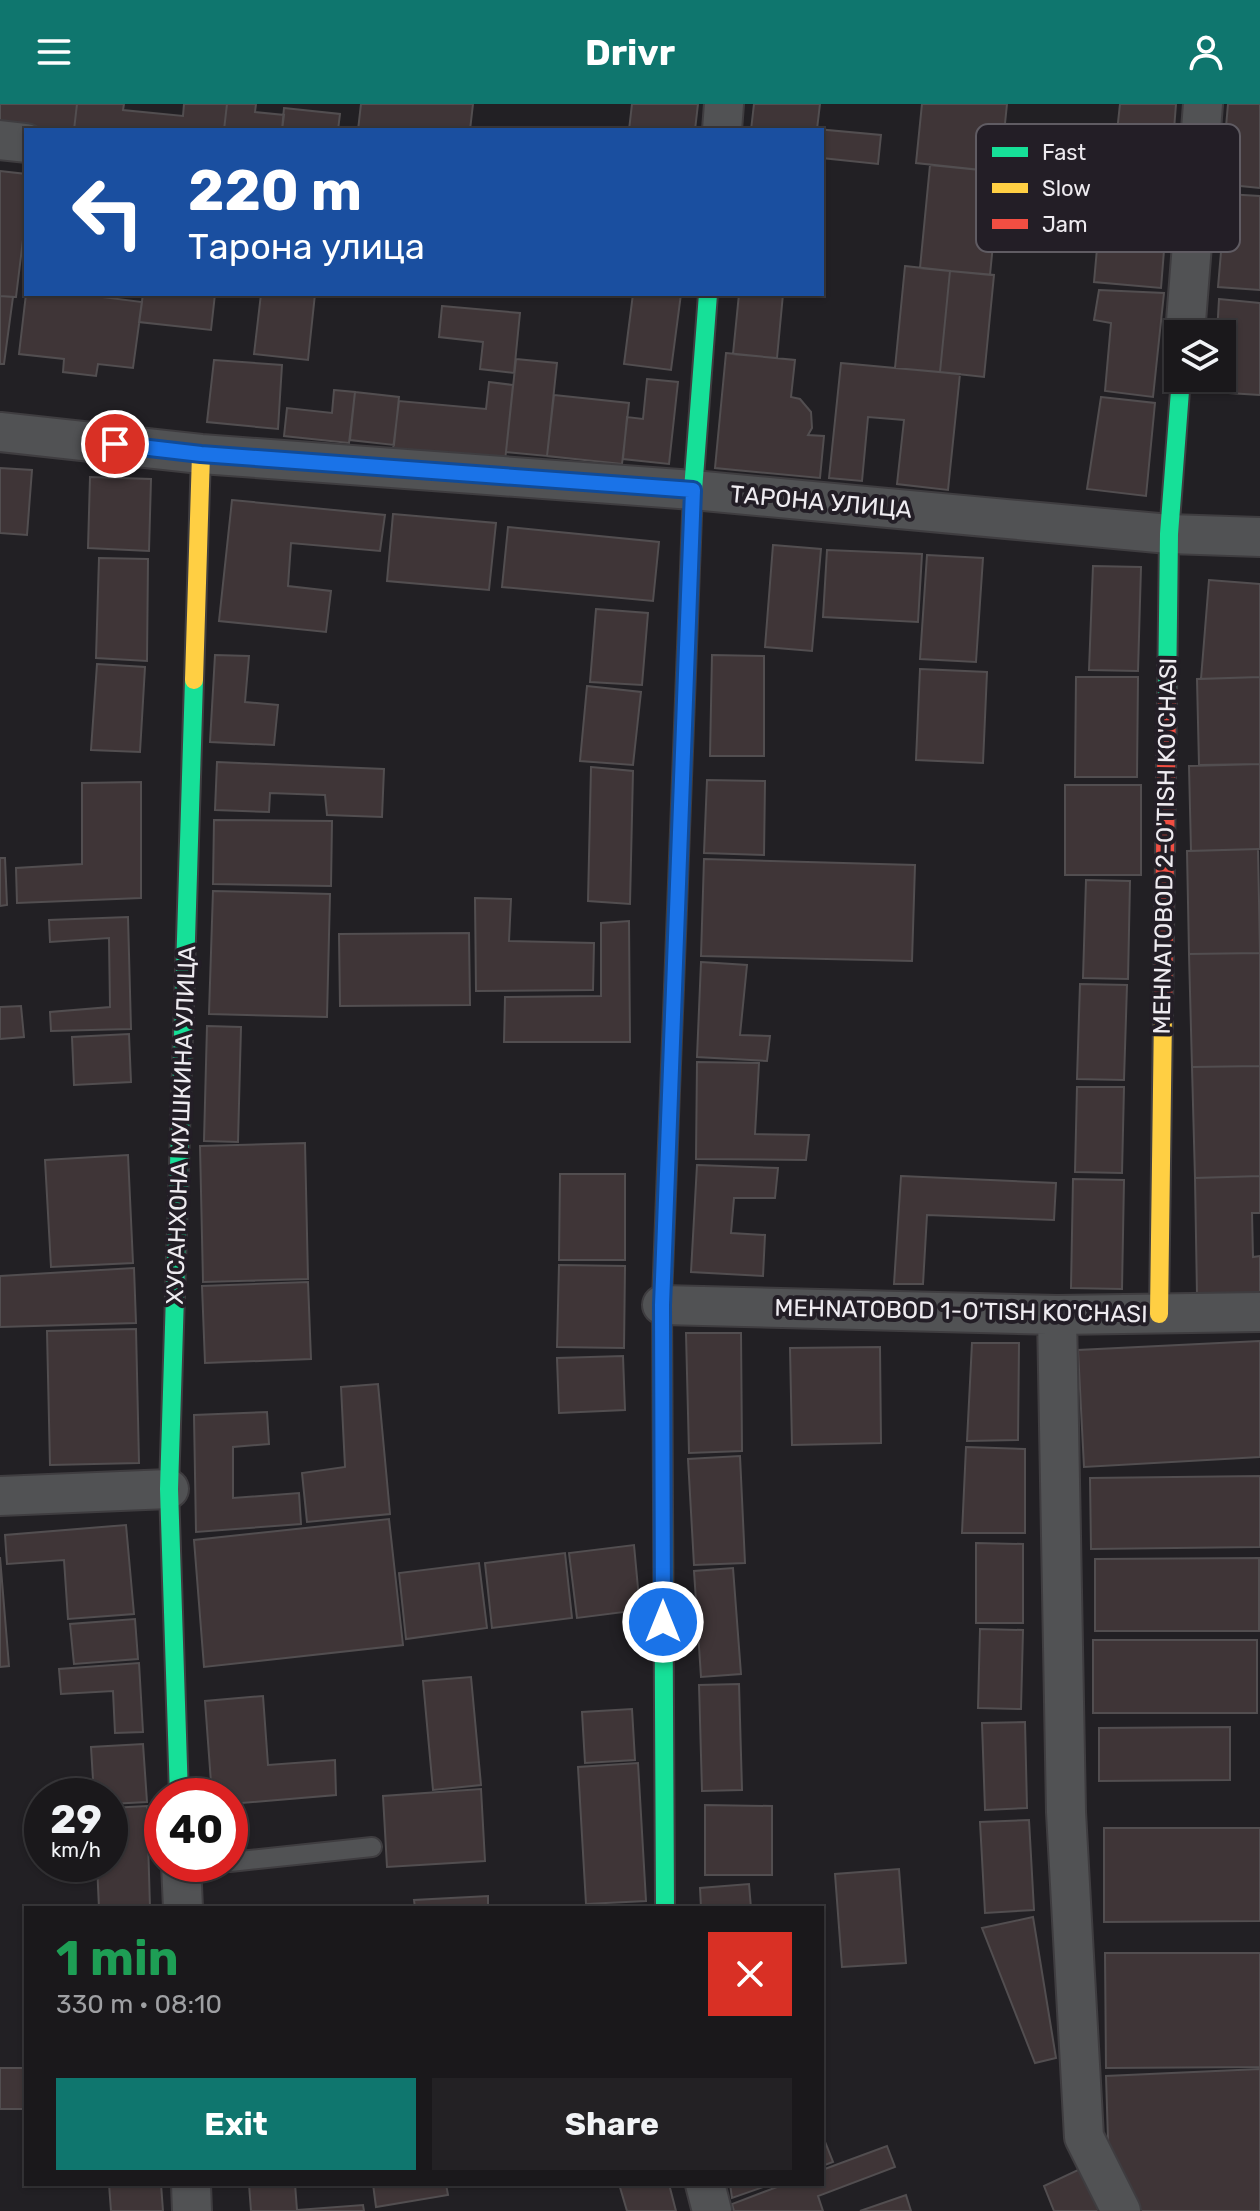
<!DOCTYPE html>
<meta charset="utf-8">
<style>
:root{--surface:#1a181b;--page:#232124;--text:#f1f3f6;--muted:#9fa0a3;--line:#38373a;--accent:#0f766e}
body{margin:0;font-family:Rubik,sans-serif;background:var(--page);color:var(--text);height:100vh;display:flex;flex-direction:column;font-size:30px;white-space:nowrap}
*{box-sizing:border-box;margin:0}
p{font-size:26px;color:var(--muted)}
.icon{flex:none;width:44px;height:44px;fill:none;stroke:currentColor;stroke-width:2;stroke-linecap:round;stroke-linejoin:round}
.map{position:relative;flex:1;overflow:hidden}
.sheet{position:absolute;left:24px;top:1802px;width:800px;height:280px;display:flex;flex-direction:column;background:var(--surface);border-radius:0px;box-shadow:0 2px 6px #0004,0 0 0 2px var(--line)}
.sheet>*{flex:none}
.hud{position:absolute;left:24px;top:24px;width:800px;height:168px;border-radius:0px;box-shadow:0 2px 6px #0004,0 0 0 2px var(--line);background:#1a4fa0;color:#fff;overflow:hidden}
.fabs{position:absolute;left:1164px;top:216px;display:grid;gap:16px}
.fabs a{display:grid;place-items:center;width:72px;height:72px;border-radius:0px;background:var(--surface);box-shadow:0 2px 6px #0004,0 0 0 2px var(--line);font-size:40px}
.speed{position:absolute;left:24px;top:1674px;display:flex;gap:16px;font-size:40px;font-weight:700;text-align:center}
.speed>*{display:grid;place-content:center;width:104px;height:104px;border-radius:50%;background:var(--surface);box-shadow:0 2px 6px #0004,0 0 0 2px var(--line);line-height:1}
.speed small{font-size:20px;font-weight:400}
.speed .limit{border:12px solid #d22;background:#fff;color:#111}
.pin{position:absolute;display:grid;place-items:center;width:68px;height:68px;color:#fff;margin:-34px;border:4px solid #fff;border-radius:50%;box-shadow:0 2px 8px #0007}
.me{position:absolute;width:88px;margin:-44px;rotate:0deg;stroke-linejoin:round;filter:drop-shadow(0 0 6px #0008)}
.turn{display:flex;align-items:center;gap:28px;height:168px;padding:0 32px;font-size:36px}
.turn .icon{width:104px;height:104px;stroke-width:2.5}
.turn b{display:block;font-size:56px;line-height:68px}
.round{display:grid;place-items:center;flex:none;width:84px;height:84px;border-radius:0px;background:var(--page)}
.headline{display:flex;align-items:center;justify-content:space-between;height:136px;padding:0 32px}
h1{font-size:48px;font-weight:700;line-height:60px;color:#1e9e55}
.button{display:flex;gap:16px;margin-top:auto;padding:16px 32px}
.button a{flex:1;height:92px;border-radius:0px;background:var(--accent);color:#fff;font-size:32px;font-weight:700;line-height:92px;text-align:center}
.button a+a{background:var(--page);color:var(--text)}
header{display:flex;justify-content:space-between;align-items:center;height:104px;padding:0 32px;background:var(--accent);color:#fff;font-size:36px;font-weight:700}
.map>svg:first-child{display:block}
.building{fill:#3f3537;stroke:#524e50;stroke-width:2}
.lines{fill:none;stroke-linecap:round;stroke-linejoin:round}
.lane-casing{stroke:#3f3d40;stroke-width:22}
.street-casing{stroke:#3f3d40;stroke-width:42}
.fast-casing{stroke:#3f3d40;stroke-width:22}
.slow-casing{stroke:#3f3d40;stroke-width:22}
.jam-casing{stroke:#3f3d40;stroke-width:22}
.lane{stroke:#515254;stroke-width:18}
.street{stroke:#515254;stroke-width:38}
.fast{stroke:#16e098;stroke-width:18}
.slow{stroke:#ffcf43;stroke-width:18}
.jam{stroke:#f24e42;stroke-width:18}
.route-casing{stroke:#114b97;stroke-width:20}
.route{stroke:#1a73e8;stroke-width:14}
.labels{text-anchor:middle;stroke-width:8;stroke-linejoin:round;paint-order:stroke}
.street-label{font-size:24px;fill:#eeebf0;stroke:#231e26}
.key{fill:#231e26;stroke:#605c63;stroke-width:2}
.key-label{font-size:22px;fill:#eeebf0}
</style>
<header><svg class="icon" aria-label="menu" viewBox="0 0 24 24"><path d="M4 6h16M4 12h16M4 18h16"/></svg>Drivr<svg class="icon" aria-label="person" viewBox="0 0 24 24"><circle cx="12" cy="8" r="4"/><path d="M4 21q1-7 8-7t8 7"/></svg></header>
<div class="map">
<svg width="1260" height="2107" viewBox="0 0 1260 2107">
<rect width="100%" height="100%" fill="#222024"/>
<!-- building -->
<path class="building" d="M0,0H77L74,26L0,23Z
M77,0H124L123,6L183,12L184,0H227L224,26H74Z
M227,0H256L255,8L284,11L282,26H224Z
M361,0H473L470,26H358Z
M632,0H698L695,26H629Z
M754,0H820L817,25L881,31L878,60L822,54V26H751Z
M922,0H1007L1000,68L916,59Z
M1120,0H1176L1169,90L1111,83Z
M1228,0H1260V84L1221,80Z
M284,4L340,10L338,26H282Z
M930,61L1000,68L990,171L920,164Z
M0,67L26,70V111L16,193L0,192Z
M1102,89L1168,96L1161,184L1094,178Z
M1226,90L1260,92V186L1218,183Z
M905,162L950,167L940,268L895,264Z
M950,167L994,171L984,273L940,268Z
M1099,186L1164,189L1153,293L1105,287L1111,219L1094,216Z
M26,190H79L142,198L133,264L98,260L96,272L63,268L64,255L19,250Z
M143,190H215L211,226L139,218Z
M261,190H315L308,256L254,250Z
M633,190H681L671,266L624,260Z
M739,190H783L777,254L733,250Z
M0,192L13,193L4,260H0Z
M1219,195L1260,199V291L1213,288L1214,274H1222V230H1217Z
M442,202L520,209L514,269L480,265L483,238L439,233Z
M726,249L795,256L791,293L800,295L811,308L812,324L808,331L824,332L820,374L715,364Z
M516,255L557,259L547,352L506,348Z
M214,256L282,261L278,325L207,318Z
M841,259L960,270L948,386L897,380L904,316L868,313L862,377L829,374Z
M647,275L678,278L669,360L623,355L627,313L643,315Z
M489,278L513,281L505,357L393,345L399,297L486,305Z
M334,286L355,288L349,339L284,332L287,304L332,309Z
M355,288L399,293L394,341L350,336Z
M554,291L629,299L622,360L547,352Z
M1101,293L1155,299L1146,392L1087,385Z
M0,364L32,366L27,431L0,429Z
M90,373L151,375L149,447L88,444Z
M232,396L385,411L380,447L291,439L288,482L331,487L326,528L219,517Z
M393,410L496,419L489,486L387,477Z
M508,423L659,438L653,497L502,483Z
M773,441L821,445L812,547L765,543Z
M827,446L922,450L918,518L823,513Z
M927,451L983,454L976,558L920,555Z
M99,454L148,455L147,557L96,554Z
M1093,462L1141,463L1138,567L1089,566Z
M1209,476L1260,480V573L1201,575Z
M596,505L648,509L642,581L590,578Z
M215,551L249,552L245,598L278,601L274,641L210,638Z
M712,551L764,552V652H710Z
M97,560L145,563L140,648L91,646Z
M920,565L987,568L983,659L916,656Z
M1076,573H1138L1137,673H1075Z
M1260,573V660L1199,661L1197,575Z
M587,582L641,588L633,661L580,657Z
M217,658L384,665L382,713L327,711L325,691L270,689L269,708L215,706Z
M1260,660V745L1191,747L1189,662Z
M591,663L633,667L630,800L588,797Z
M707,676L765,677L764,751L704,749Z
M141,678V794L17,799L16,764L82,760V679Z
M1065,681H1141V771H1065Z
M214,716L332,717L331,782L213,780Z
M1258,745L1260,849L1189,850L1187,747Z
M0,754H5L7,801L0,802Z
M704,755L915,761L912,857L701,852Z
M1086,776L1130,777L1128,875L1083,874Z
M213,787L330,790L327,913L209,910Z
M475,794L511,795L509,837L594,839L593,886L476,887Z
M128,813L131,925L51,927L50,908L110,903L109,834L50,838L49,816Z
M629,817L630,938H504L505,893L601,892V819Z
M469,829L470,901L340,902L339,830Z
M1260,849V962L1192,963L1189,850Z
M701,858L747,861L740,931L770,932L767,957L697,953Z
M1080,880L1127,881L1124,976L1077,975Z
M21,902L24,933L0,935V903Z
M207,922L241,923L238,1038L204,1037Z
M129,930L131,978L74,981L72,933Z
M697,958L759,959L755,1030L809,1031L806,1056L696,1055Z
M1260,962V1072L1195,1074L1192,963Z
M1077,983H1124L1122,1069L1075,1068Z
M305,1039L308,1175L203,1178L200,1042Z
M128,1051L133,1159L51,1163L45,1056Z
M697,1061L778,1064L775,1094H734L731,1129L765,1131L763,1172L691,1168Z
M560,1070H625V1156H559Z
M901,1072L1056,1079L1054,1116L927,1111L923,1180H894Z
M1260,1072V1109H1252L1253,1153L1260,1152V1189L1197,1191L1195,1074Z
M1073,1075L1124,1076L1122,1185L1071,1184Z
M559,1161L625,1162L624,1244L557,1243Z
M134,1164L136,1219L0,1223V1172Z
M308,1178L311,1255L205,1259L202,1182Z
M136,1225L139,1359L50,1361L47,1227Z
M686,1229H741L742,1347L689,1349Z
M1260,1237V1353L1084,1363L1078,1246Z
M972,1239H1019L1018,1336L967,1337Z
M880,1243L881,1339L792,1341L790,1244Z
M623,1252L625,1306L559,1309L557,1254Z
M378,1280L390,1410L307,1418L302,1369L345,1363L341,1283Z
M267,1308L269,1340L233,1343V1394L299,1389L301,1420L196,1428L194,1311Z
M966,1343L1025,1345V1429H962Z
M740,1352L745,1459L694,1461L688,1355Z
M1260,1372V1443L1091,1445L1090,1374Z
M389,1415L403,1541L204,1563L194,1436Z
M126,1421L134,1510L68,1515L64,1456L7,1460L5,1431Z
M976,1439L1023,1440V1519H976Z
M634,1441L640,1506L577,1514L569,1449Z
M565,1449L572,1514L492,1524L485,1459Z
M0,1453L9,1562L0,1563Z
M1259,1454V1527H1095V1455Z
M479,1459L487,1524L406,1535L399,1469Z
M733,1464L741,1570L701,1573L694,1467Z
M135,1515L138,1555L74,1560L70,1520Z
M980,1525L1023,1526L1021,1605L978,1604Z
M1093,1536H1257V1609H1093Z
M139,1559L143,1628L115,1629L113,1587L61,1590L59,1565Z
M471,1573L481,1681L433,1686L423,1577Z
M739,1580L742,1686L702,1687L699,1581Z
M263,1592L268,1661L335,1656L336,1691L230,1700V1692H212L205,1597Z
M632,1605L635,1656L585,1659L582,1608Z
M1025,1618L1027,1704L985,1706L982,1619Z
M1230,1623V1676L1099,1677V1624Z
M143,1640L147,1698L110,1700V1692H94L91,1643Z
M638,1659L646,1797L586,1800L578,1663Z
M481,1685L485,1757L387,1763L383,1692Z
M705,1701L772,1702V1771H705Z
M147,1702L150,1804H99L97,1760H110V1704Z
M1029,1716L1034,1806L985,1809L980,1718Z
M1104,1724H1260V1817L1104,1818Z
M899,1765L906,1859L842,1863L835,1770Z
M749,1780L751,1804H701L700,1784Z
M488,1792V1804H415L414,1796Z
M1033,1813L1056,1954L1035,1959L982,1824Z
M1105,1849H1260V1963L1106,1964Z
M0,1964H26V2005H0Z
M1260,1965V2107H1135L1109,2067L1106,1972Z
M822,2030L833,2058L822,2062Z
M887,2042L895,2063L818,2092L823,2107H734L732,2100L785,2080H822V2066Z
M1080,2065L1099,2107H1054L1044,2082Z
M109,2080H161L163,2107H111Z
M249,2080H295L297,2106L363,2101L364,2107H251Z
M373,2080H446L448,2091L376,2103Z
M619,2080H669L676,2107H627Z
M730,2080H772L732,2094Z
M906,2091L911,2107H860Z"/>
<g class="lines">
<!-- lane casing -->
<g class="lane-casing">
<path id="lane" d="M230,1758L372,1743
M182,1763L207,1760"/>
</g>
<!-- street casing -->
<g class="street-casing">
<path id="street" d="M722,26L724,0
M0,36L26,39
M1185,230L1203,0
M0,328L201,350L693,386L1169,430L1260,433
M662,1201L1057,1211L1260,1208
M1057,1211L1066,1708L1084,2033L1121,2107
M0,1392L169,1385
M181,1760L183,1804
M191,2080L192,2107
M705,2080L712,2107"/>
</g>
<!-- fast casing -->
<g class="fast-casing">
<path id="fast" d="M1167,594L1169,430L1181,274
M674,883L693,386L708,190
M662,1195L665,1804
M179,1692L169,1385L194,576"/>
</g>
<!-- slow casing -->
<g class="slow-casing">
<path id="slow" d="M194,576L201,350
M662,1195L674,883
M1159,1210L1163,910"/>
</g>
<!-- jam casing -->
<g class="jam-casing">
<path id="jam" d="M1163,910L1167,594"/>
</g>
<!-- lane -->
<use href="#lane" class="lane"/>
<!-- street -->
<use href="#street" class="street"/>
<!-- fast -->
<use href="#fast" class="fast"/>
<!-- slow -->
<use href="#slow" class="slow"/>
<!-- jam -->
<use href="#jam" class="jam"/>
</g>
<g class="lines">
<!-- route casing -->
<g class="route-casing">
<path id="route" d="M115,340L201,350L693,386L662,1201L663,1518"/>
</g>
<!-- route -->
<use href="#route" class="route"/>
</g>
<g class="labels">
<!-- street labels -->
<g class="street-label">
<text transform="translate(821 398) rotate(5)" y="8">ТАРОНА УЛИЦА</text>
<text transform="translate(1165 742) rotate(-89)" y="8">MEHNATOBOD 2-O'TISH KO'CHASI</text>
<text transform="translate(181 1021) rotate(-88)" y="8">ХУСАНХОНА МУШКИНА УЛИЦА</text>
<text transform="translate(961 1207) rotate(1)" y="8">MEHNATOBOD 1-O'TISH KO'CHASI</text>
</g>
</g>
<!-- legend -->
<rect x="976" y="20" width="264" height="128" rx="12" class="key"/>
<rect x="992" y="43" width="36" height="10" fill="#16e098"/>
<rect x="992" y="79" width="36" height="10" fill="#ffcf43"/>
<rect x="992" y="115" width="36" height="10" fill="#f24e42"/>
<g class="key-label">
<text x="1042" y="56">Fast</text>
<text x="1042" y="92">Slow</text>
<text x="1042" y="128">Jam</text>
</g>
</svg>
<div class="fabs">
<a><svg class="icon" aria-label="layers" viewBox="0 0 24 24"><path d="M12 4l9 5-9 5-9-5zM3 14l9 5 9-5"/></svg></a>
</div>
<div class="speed"><div>29<small>km/h</small></div><div class="limit">40</div></div>
<div class="pin" style="left:115px;top:340px;background:#d93025"><svg class="icon" aria-label="arrive" viewBox="0 0 24 24"><path d="M6 21V4h12l-3 4 3 4H6"/></svg></div>
<svg class="me" style="left:663px;top:1518px" viewBox="-20 -20 40 40"><circle r="17" fill="#1a73e8" stroke="#fff" stroke-width="3"/><path d="M0-11L8 9 0 5-8 9z" fill="#fff"/></svg>
<div class="hud">
<div class="turn"><svg class="icon" aria-label="left" viewBox="0 0 24 24"><path d="M17 20v-9H6M10 6l-5 5 5 5"/></svg><div><b>220 m</b>Тарона улица</div></div>
</div>
<section class="sheet">
<div class="headline"><div><h1>1 min</h1><p>330 m · 08:10</p></div><a class="round" style="background:#d93025;color:#fff"><svg class="icon" aria-label="close" viewBox="0 0 24 24"><path d="M6 6l12 12M18 6L6 18"/></svg></a></div>
<div class="button"><a>Exit</a><a>Share</a></div>
</section>
</div>
